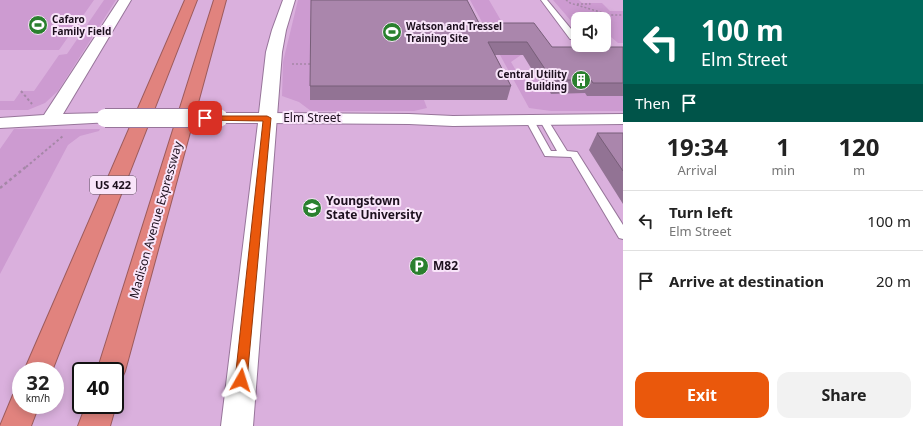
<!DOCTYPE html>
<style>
:root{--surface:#fff;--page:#f2f2f2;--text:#222;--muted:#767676;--line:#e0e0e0;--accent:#ea580c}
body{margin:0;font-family:"Noto Sans",sans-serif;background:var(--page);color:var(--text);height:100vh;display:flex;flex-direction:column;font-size:15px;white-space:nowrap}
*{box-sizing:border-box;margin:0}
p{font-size:13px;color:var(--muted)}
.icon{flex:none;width:22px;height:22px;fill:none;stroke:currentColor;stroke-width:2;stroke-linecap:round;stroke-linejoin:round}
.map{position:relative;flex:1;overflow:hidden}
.drawer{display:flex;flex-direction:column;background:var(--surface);width:300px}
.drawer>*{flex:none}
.guide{background:#00695c;color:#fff;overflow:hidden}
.buttons{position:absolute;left:571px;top:12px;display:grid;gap:8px}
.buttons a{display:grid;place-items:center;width:40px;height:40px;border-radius:8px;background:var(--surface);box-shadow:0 2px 10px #0003;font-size:20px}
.speed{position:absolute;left:12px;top:362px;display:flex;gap:8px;font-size:20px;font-weight:700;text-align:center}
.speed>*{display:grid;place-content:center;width:52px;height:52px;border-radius:50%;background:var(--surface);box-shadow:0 2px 10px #0003;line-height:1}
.speed small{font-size:10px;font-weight:400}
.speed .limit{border:2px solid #111;border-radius:6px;background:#fff;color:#111}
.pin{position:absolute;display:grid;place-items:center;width:34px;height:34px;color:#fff;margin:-17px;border-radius:8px;box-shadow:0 2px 6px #0006}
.me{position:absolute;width:44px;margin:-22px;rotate:6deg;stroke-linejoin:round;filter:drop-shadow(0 0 3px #0008)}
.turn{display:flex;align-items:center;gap:14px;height:84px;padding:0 12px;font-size:18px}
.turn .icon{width:52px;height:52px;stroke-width:2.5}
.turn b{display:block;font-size:28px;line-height:34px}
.then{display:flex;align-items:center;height:38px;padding:0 12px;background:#0003;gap:8px;font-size:15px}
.eta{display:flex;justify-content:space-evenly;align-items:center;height:68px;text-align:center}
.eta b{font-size:24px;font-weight:700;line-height:28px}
.cta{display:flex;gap:8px;margin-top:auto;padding:8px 12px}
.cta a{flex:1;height:46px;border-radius:12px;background:var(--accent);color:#fff;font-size:16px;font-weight:700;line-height:46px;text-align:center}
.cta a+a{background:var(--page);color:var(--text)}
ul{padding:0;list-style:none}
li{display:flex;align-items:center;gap:12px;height:60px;padding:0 12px;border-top:1px solid var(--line)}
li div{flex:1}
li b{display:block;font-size:15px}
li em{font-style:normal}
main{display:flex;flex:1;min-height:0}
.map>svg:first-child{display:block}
.built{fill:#dab0dd;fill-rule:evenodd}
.green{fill:#cd9bd1}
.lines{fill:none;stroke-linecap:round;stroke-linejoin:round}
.service-casing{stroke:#97759a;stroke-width:2}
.minor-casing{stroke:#97759a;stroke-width:2}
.tertiary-casing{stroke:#97759a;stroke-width:2}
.motorway-casing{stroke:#9c5b5c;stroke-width:2}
.path-far2{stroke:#a587a7;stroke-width:1.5;stroke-dasharray:2 2;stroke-linecap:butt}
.path-far1{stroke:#a587a7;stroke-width:2;stroke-dasharray:2.5 2.5;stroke-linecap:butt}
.path{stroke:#a587a7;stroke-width:2.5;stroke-dasharray:3 3;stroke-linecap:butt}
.service{fill:#fff;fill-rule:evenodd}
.minor{fill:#fff;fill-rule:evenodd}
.tertiary{fill:#fff;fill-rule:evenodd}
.motorway{fill:#e1837e;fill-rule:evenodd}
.tertiary-bridge-casing{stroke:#97759a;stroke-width:20;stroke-linecap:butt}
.tertiary-bridge{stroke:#fff;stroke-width:18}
.wall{fill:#927394}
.building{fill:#aa86ac;stroke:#775e78}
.route{fill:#ea580c;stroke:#983908}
.labels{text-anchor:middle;stroke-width:4;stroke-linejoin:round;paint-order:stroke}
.far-poi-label{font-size:10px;font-weight:bold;fill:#1d101e;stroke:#f9e5fa;text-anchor:start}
.shield{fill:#f9e5fa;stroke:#5f5060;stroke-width:1}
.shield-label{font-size:11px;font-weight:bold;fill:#1d101e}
.street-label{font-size:12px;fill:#1d101e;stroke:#f9e5fa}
.poi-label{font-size:12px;font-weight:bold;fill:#1d101e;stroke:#f9e5fa;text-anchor:start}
</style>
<main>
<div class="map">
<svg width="623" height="426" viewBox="0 0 623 426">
<rect width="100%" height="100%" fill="#e3bde6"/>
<!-- built -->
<path class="built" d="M0,0H623V426H0ZM578,19H604V45H578ZM21,371H55V405H21ZM81,371H115V405H81Z"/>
<!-- green -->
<path class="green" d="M0,0H94L59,50H0Z
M104,0H116L58,91L45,103L28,110H0V101H14L21,91H34L59,55L67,54Z
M298,0H311L424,100L427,108L414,111H311L299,102L282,96L283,62Z
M470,0H489L521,55L511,62L518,74H535L542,86H547L551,93H585L588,96H623V111H551L529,108Z
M553,0H579L582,3H602L610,11H623V43H618L611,37H604V19H578V29Z
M14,129H100L99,131L80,136L68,145L0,274V149Z"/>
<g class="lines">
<!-- service casing -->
<g class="service-casing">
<path id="service" d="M541,0H547L576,35V39H570Z
M529,116L533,119L551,151H557L539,119L540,117H546L567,151L577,152L623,225V239L619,238L571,157L545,156L525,119Z"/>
</g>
<!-- minor casing -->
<g class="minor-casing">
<path id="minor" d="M267,113L409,114L453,116L623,114V124L453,126L409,124L267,123L261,122L258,118L261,114Z"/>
</g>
<!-- tertiary casing -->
<g class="tertiary-casing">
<path id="tertiary" d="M119,0H131L63,114L105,113L111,114L114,118L111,122L0,128V118L44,115Z
M283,0H295L286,30L282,52L253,426H221L258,123H219L213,122L210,118L213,114L219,113H259L266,52L272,30Z"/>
</g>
<!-- motorway casing -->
<g class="motorway-casing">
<path id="motorway" d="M185,0H197L52,371H24Z
M214,0H226L125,371L121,380L115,383V371H97Z
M21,391V405H39L31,426H0L13,395Z
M115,402L116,405L110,426H78L86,405H115Z"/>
</g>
<!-- path-far2 -->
<path class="path-far2" d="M566,0L570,3L610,15H623
M577,4H590L589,3
M292,64H310"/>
<!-- path-far1 -->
<path class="path-far1" d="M21,91L32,104
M26,167L63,136"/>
<!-- path -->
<path class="path" d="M0,188L27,166"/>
<!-- service -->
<use href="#service" class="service"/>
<!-- minor -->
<use href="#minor" class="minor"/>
<!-- tertiary -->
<use href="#tertiary" class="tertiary"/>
<!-- motorway -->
<use href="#motorway" class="motorway"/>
<!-- tertiary-bridge casing -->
<g class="tertiary-bridge-casing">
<path id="tertiary-bridge" d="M105,118H219"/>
</g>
<!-- tertiary-bridge -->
<use href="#tertiary-bridge" class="tertiary-bridge"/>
</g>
<!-- wall -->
<path class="wall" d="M479,23L552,47H623V96H587L585,93L551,94L547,86H542L523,55H495L511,86L507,100H310V86Z
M597,133H623V204L589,150Z"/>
<!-- building -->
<path class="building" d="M311,0H467L479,23H534L552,47H623V83H593L591,80H557L552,72H547L527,42H488L511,86H310Z
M597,133H623V171Z"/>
<!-- route -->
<path class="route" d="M205,116H267L271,118L247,380L245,384L241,385L237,384L235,380L263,121L202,120V117Z"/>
<!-- icons -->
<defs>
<g id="stadium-disc" transform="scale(1)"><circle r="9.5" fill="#2a802e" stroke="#f9e5fa"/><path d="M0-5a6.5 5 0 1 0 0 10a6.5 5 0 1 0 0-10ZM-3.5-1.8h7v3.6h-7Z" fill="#fff"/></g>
<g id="building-disc" transform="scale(1)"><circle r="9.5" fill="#2a802e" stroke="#f9e5fa"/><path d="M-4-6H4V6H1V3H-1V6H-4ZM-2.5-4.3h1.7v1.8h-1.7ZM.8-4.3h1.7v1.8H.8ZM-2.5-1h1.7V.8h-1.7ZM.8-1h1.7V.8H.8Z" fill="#fff"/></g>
<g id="university-disc" transform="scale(1)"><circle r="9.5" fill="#2a802e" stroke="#f9e5fa"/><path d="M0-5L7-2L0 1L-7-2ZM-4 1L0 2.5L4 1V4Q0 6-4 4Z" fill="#fff"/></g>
<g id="parking-disc" transform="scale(1)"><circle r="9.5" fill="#2a802e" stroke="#f9e5fa"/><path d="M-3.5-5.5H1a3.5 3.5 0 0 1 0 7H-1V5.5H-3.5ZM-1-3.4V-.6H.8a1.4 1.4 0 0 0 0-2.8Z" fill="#fff"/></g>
</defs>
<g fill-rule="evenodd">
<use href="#stadium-disc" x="38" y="25"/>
<use href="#stadium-disc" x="392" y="32"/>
<use href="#building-disc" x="581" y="80"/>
<use href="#university-disc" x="312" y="208"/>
<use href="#parking-disc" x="419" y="266"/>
</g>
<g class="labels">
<!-- far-poi labels -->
<g class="far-poi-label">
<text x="52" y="23">Cafaro<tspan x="52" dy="12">Family Field</tspan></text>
<text x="406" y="30">Watson and Tressel<tspan x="406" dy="12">Training Site</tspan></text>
<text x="567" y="78" text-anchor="end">Central Utility<tspan x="567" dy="12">Building</tspan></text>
</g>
<!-- shield labels -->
<rect class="shield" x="90" y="176" width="46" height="18" rx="3"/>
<g class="shield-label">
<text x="113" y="189">US 422</text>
</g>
<!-- street labels -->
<g class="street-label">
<text x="312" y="122">Elm Street</text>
<text transform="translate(156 220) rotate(-74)" y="4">Madison Avenue Expressway</text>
</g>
<!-- poi labels -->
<g class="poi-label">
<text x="326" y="205">Youngstown<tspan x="326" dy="14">State University</tspan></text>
<text x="433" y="270">M82</text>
</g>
</g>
</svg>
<div class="buttons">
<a><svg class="icon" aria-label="sound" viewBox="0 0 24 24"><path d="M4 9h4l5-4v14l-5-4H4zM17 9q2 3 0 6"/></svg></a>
</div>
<div class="speed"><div>32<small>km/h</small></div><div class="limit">40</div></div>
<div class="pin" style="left:205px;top:118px;background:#d93025"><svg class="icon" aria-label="arrive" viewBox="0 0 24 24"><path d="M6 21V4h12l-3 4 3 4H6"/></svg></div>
<svg class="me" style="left:241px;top:380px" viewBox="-20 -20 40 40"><path d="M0-17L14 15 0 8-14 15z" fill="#ea580c" stroke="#fff" stroke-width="4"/></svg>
</div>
<section class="drawer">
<div class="guide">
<div class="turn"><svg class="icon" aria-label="left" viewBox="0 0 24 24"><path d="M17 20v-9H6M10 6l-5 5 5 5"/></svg><div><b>100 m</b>Elm Street</div></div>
<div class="then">Then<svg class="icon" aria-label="arrive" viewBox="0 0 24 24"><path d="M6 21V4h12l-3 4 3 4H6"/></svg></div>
</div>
<div class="eta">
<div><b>19:34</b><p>Arrival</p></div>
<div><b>1</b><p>min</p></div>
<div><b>120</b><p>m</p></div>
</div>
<ul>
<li><svg class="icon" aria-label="left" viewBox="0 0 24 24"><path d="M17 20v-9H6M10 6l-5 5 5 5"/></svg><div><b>Turn left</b><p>Elm Street</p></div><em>100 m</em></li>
<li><svg class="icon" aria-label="arrive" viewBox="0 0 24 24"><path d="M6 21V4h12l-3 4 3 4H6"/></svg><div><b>Arrive at destination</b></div><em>20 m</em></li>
</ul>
<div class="cta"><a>Exit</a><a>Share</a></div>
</section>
</main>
